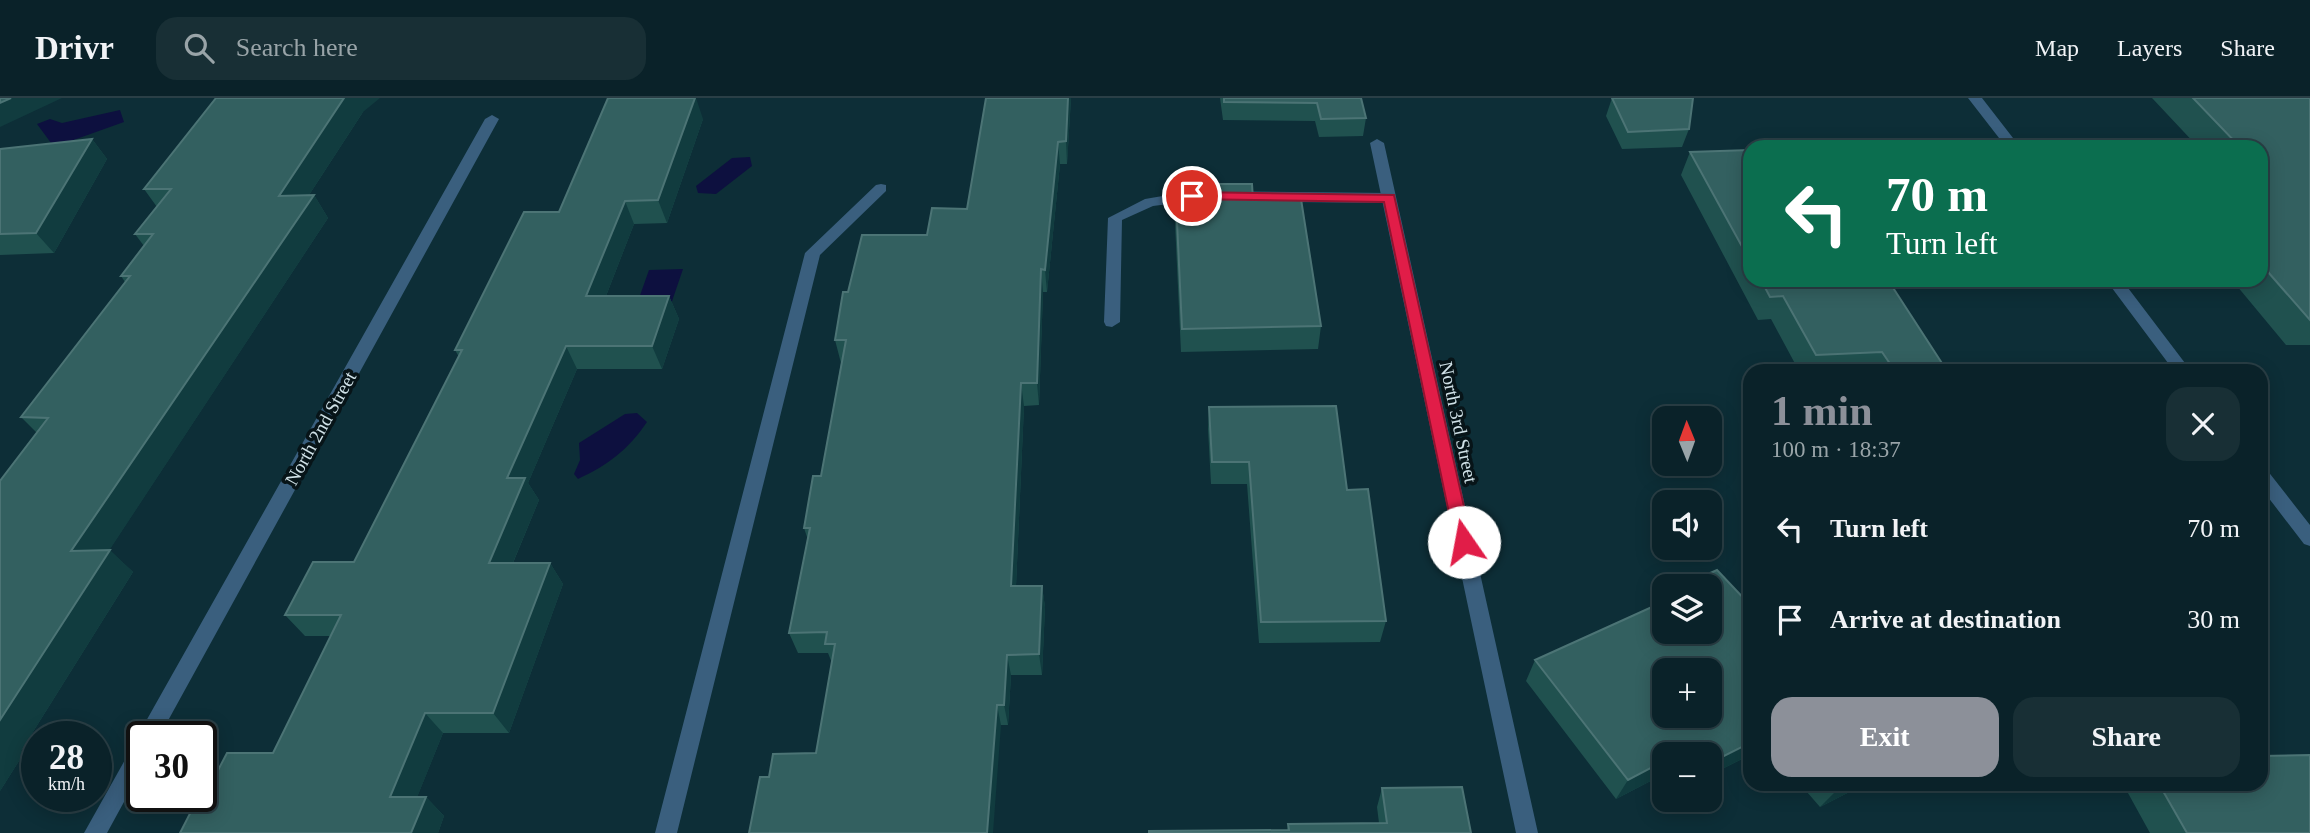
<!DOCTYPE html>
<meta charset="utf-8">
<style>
:root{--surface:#0a2229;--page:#182f35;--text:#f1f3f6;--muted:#99a4a8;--line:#2a3f46;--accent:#8c9099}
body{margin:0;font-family:Georgia,serif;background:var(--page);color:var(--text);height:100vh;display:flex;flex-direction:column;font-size:26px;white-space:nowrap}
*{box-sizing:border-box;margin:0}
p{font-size:23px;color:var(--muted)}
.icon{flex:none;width:38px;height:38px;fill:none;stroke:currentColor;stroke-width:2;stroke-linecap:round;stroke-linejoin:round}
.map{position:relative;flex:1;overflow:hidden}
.panel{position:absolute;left:1743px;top:266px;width:525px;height:427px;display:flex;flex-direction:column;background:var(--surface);border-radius:21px;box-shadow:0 4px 18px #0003,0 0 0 2px var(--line)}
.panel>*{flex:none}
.banner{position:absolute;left:1743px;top:42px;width:525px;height:147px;border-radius:21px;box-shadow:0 4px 18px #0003,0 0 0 2px var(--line);background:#0b6e4f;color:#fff;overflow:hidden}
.needle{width:46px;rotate:359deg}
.tools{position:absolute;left:1652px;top:308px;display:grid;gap:14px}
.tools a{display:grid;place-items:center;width:70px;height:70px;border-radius:14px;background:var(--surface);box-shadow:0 4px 18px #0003,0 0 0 2px var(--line);font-size:35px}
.speed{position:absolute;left:21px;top:623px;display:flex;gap:14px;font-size:35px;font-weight:700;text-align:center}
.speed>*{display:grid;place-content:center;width:91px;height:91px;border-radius:50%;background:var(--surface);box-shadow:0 4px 18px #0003,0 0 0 2px var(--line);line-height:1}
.speed small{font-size:18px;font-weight:400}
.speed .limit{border:4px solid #111;border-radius:10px;background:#fff;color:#111}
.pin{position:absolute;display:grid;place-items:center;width:60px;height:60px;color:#fff;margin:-30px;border:4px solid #fff;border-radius:50%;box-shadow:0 2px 7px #0007}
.me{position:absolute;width:77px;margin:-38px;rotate:348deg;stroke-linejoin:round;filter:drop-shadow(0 0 5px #0008)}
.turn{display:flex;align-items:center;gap:24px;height:147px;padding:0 28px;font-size:32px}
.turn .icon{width:91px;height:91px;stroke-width:2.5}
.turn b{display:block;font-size:49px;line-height:60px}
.round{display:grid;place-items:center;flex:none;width:74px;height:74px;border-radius:21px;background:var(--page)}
.overview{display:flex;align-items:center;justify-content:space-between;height:119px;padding:0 28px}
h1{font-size:42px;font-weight:700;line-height:52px;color:var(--accent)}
.button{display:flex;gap:14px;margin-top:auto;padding:14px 28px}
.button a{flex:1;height:80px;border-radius:21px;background:var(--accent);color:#fff;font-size:28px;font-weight:700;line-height:80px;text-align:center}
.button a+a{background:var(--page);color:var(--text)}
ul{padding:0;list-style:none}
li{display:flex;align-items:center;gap:21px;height:91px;padding:0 28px}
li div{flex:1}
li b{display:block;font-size:26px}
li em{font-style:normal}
header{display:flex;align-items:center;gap:42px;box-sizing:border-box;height:98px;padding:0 35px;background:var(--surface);border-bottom:2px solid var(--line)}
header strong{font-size:33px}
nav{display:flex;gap:38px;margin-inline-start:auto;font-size:24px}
.search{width:490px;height:63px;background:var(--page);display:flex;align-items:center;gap:18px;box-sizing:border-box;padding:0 24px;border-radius:21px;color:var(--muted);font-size:26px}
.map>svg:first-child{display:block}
.water{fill:#0d103f}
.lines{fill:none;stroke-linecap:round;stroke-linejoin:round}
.lane{fill:#3a5f7e;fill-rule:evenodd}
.street{fill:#3a5f7e;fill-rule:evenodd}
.wall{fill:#20514f}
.shaded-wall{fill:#113c3f}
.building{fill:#336060;stroke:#4c7475;stroke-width:2;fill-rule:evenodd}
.route{fill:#e11d48;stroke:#92132f;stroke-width:2}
.labels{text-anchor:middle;stroke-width:7;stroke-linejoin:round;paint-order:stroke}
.street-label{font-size:19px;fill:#d0e1e7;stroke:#071418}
</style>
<header>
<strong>Drivr</strong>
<div class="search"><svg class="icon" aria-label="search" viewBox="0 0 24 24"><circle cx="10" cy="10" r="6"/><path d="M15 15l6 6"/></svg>Search here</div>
<nav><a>Map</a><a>Layers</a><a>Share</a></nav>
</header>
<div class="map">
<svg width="2310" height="735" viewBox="0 0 2310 735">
<rect width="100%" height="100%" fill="#0d2e37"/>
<!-- water -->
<path class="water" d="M120,12L124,24L54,49L37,26L50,21L62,25Z
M750,59L752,68L716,96L698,95L696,88L732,60Z
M683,171L668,215L638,203L649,172Z
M637,315L647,324C628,352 608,367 578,381L574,376L580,362L579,345L625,316Z"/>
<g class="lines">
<!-- lane -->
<path class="lane" d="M1192,93L1389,95L1396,100L1389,105L1192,103L1153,108L1122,122L1120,224L1112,229L1106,228L1104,224L1108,120L1145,101Z"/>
<!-- street -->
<path class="street" d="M1968,0H1982L2020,49H2006Z
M492,17L499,21L159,639H142V671L107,735H84L135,644L139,643L141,632L485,21Z
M1377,41L1384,45L1538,735H1516L1370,45Z
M881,86L886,87V93L820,157L677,735H655L805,155L876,87Z
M2106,182H2122L2191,273H2174Z
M2261,370L2267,372L2310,427V448L2304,446L2261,390Z"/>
</g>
<!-- wall -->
<path class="wall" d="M986,0H1071L1067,66H1060L1047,194H1043L1039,307L1024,308L1016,488H1042L1045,509L1042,577H1011L1008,627H1001L769,679L816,655L832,565L828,555H798L789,535L808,442L804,430L821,378L841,265L835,242L848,194L927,137L967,111Z
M1220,0H1361L1366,20L1363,38L1319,39L1315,23L1223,22Z
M1612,0L1689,31L1682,49L1622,51L1606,18Z
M2152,0H2310V247H2286L2232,182H2261V49H2198Z
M363,14L309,97H314L328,120L109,452L133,474L21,653L24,655L0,693L37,335L21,319L125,184L121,178L144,148L135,136L157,109L144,91Z
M703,21L667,125L634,126L606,198H669L679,221L662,271H577L528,385L539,402L513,465H550L563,486L509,635H443L417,699H426L444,718L438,735H180L203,701L273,655L331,538H305L285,517L354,464L459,259L455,252L559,114Z
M92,41L107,61L54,155L0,157V51Z
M1750,52V182H1888L1947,273H1799L1771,221L1758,222L1681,77L1690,54Z
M1202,86L1253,102L1321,228L1318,251L1181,254L1175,125L1176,102H1201Z
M1209,309L1347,392L1386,523L1380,544L1259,545L1247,386H1211L1208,331Z
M1659,498L1750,507V657L1710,677V656H1664V676L1616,701L1526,583L1535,562L1653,508Z
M1800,686H1865L1820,709Z
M2123,686H2261L2310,735H2150Z
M1382,690L1471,735L1287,732L1288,726L1379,725L1377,709Z"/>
<!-- shaded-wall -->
<path class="shaded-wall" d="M11,0H62L0,29V5Z
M344,0H380L363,14L294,120L279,98Z
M695,0H696L703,21L667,125L658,102Z
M1068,0H1071L1067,66L1066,43Z
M92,41L107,61L54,155L36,135Z
M1058,44L1060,66L1047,194L1045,172Z
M314,97L328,120L95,474L71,453Z
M625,103L634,126L597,221L586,198Z
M1041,171L1043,194L1039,307L1037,285Z
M669,198L679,221L662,271L652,248Z
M566,248L577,271L528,385L539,402L504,486L489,465L507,380Z
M1021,285L1024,308L1015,510L1011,488Z
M110,452L133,474L21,653L24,655L0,693V622Z
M550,465L563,486L509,635L493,615Z
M1042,488L1045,509L1042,577L1039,556Z
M1007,557L1011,577L1008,627L1004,607Z
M997,607L1001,627L993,735H987Z
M425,615L443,635L410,717L390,699Z
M1704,643L1695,656H1678Z
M1750,645V657L1710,677V672L1718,661Z
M1664,663V676L1616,701L1628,682Z
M1847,686H1865L1820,709L1838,691Z
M426,699L444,718L438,735H411Z"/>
<!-- building -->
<path class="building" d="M0,0H11L0,5Z
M216,0H344L279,98L314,97L71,453L110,452L0,622V383L48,320L21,319L130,178H121L153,136H135L171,91H144Z
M608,0H695L658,102L625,103L586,198H669L652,248H566L507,380H525L489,465H550L493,615H425L390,699H426L411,735H180L198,700L203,701L227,655H273L341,517H285L313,464H354L462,252H455L524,114H559Z
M986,0H1068L1066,43L1058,44L1045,172L1041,171L1037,285H1021L1011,488H1042L1039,556L1007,557L1004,607H997L987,735H749L760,679H769L773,656L816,655L835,546H825L827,534L789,535L810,430H804L813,378H821L846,242H835L843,194H848L862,137H927L932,110L967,111Z
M1224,0H1361L1366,20L1321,21L1317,5L1224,4Z
M1612,0H1693L1689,31L1628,34Z
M2193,0H2310V222L2261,166V49H2240Z
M92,41L36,135L0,136V51Z
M1750,52V163L1690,54Z
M1202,86H1252L1253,102L1301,101L1321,228L1182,231L1176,102H1203Z
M1761,182H1888L1947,273H1895L1882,254L1816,257L1783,198L1770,199Z
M1336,308L1347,392L1368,391L1386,523L1261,524L1249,364H1212L1209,309Z
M1717,472L1750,507V645L1718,661L1704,643L1678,656H1664V663L1628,682L1535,562L1663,504L1659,498L1664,496V534H1710V488H1681ZM1664,572H1710V618H1664Z
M2310,657V735H2187L2159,686H2261V658Z
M1833,686H1847L1838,691Z
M1462,689L1471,735H1149V733L1289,732L1288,726L1387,725L1382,690Z"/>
<!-- route -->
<path class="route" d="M1192,94L1394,97L1472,444L1470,449H1458L1455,444L1384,104L1187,101L1185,98Z"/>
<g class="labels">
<!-- street labels -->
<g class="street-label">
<text transform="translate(1459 324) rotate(78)" y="7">North 3rd Street</text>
<text transform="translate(320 330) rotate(-61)" y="7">North 2nd Street</text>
</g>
</g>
</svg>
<div class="tools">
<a><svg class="needle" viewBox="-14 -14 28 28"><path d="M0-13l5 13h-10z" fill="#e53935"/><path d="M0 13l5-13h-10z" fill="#99a4a8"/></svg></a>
<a><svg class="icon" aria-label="sound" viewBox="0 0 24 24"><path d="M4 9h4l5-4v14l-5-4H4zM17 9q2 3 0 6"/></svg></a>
<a><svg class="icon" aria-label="layers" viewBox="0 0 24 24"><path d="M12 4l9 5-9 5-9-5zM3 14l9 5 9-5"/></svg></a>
<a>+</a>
<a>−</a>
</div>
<div class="speed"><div>28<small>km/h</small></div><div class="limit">30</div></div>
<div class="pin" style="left:1192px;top:98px;background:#d93025"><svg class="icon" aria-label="arrive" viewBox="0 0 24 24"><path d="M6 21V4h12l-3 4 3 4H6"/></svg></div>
<svg class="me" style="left:1464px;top:444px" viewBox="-20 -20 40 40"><circle r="19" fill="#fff"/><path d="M0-13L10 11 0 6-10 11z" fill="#e11d48"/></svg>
<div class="banner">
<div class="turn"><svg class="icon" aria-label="left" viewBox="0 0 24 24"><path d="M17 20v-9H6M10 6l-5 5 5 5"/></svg><div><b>70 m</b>Turn left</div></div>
</div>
<section class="panel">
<div class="overview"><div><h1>1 min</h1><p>100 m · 18:37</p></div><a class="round"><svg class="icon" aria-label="close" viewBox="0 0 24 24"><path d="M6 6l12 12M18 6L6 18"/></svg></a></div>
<ul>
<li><svg class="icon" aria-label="left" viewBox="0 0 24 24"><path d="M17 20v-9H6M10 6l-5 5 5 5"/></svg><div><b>Turn left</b></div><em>70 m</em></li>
<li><svg class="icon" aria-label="arrive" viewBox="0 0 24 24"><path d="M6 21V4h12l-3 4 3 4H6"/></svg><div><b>Arrive at destination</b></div><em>30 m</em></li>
</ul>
<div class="button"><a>Exit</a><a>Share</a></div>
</section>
</div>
